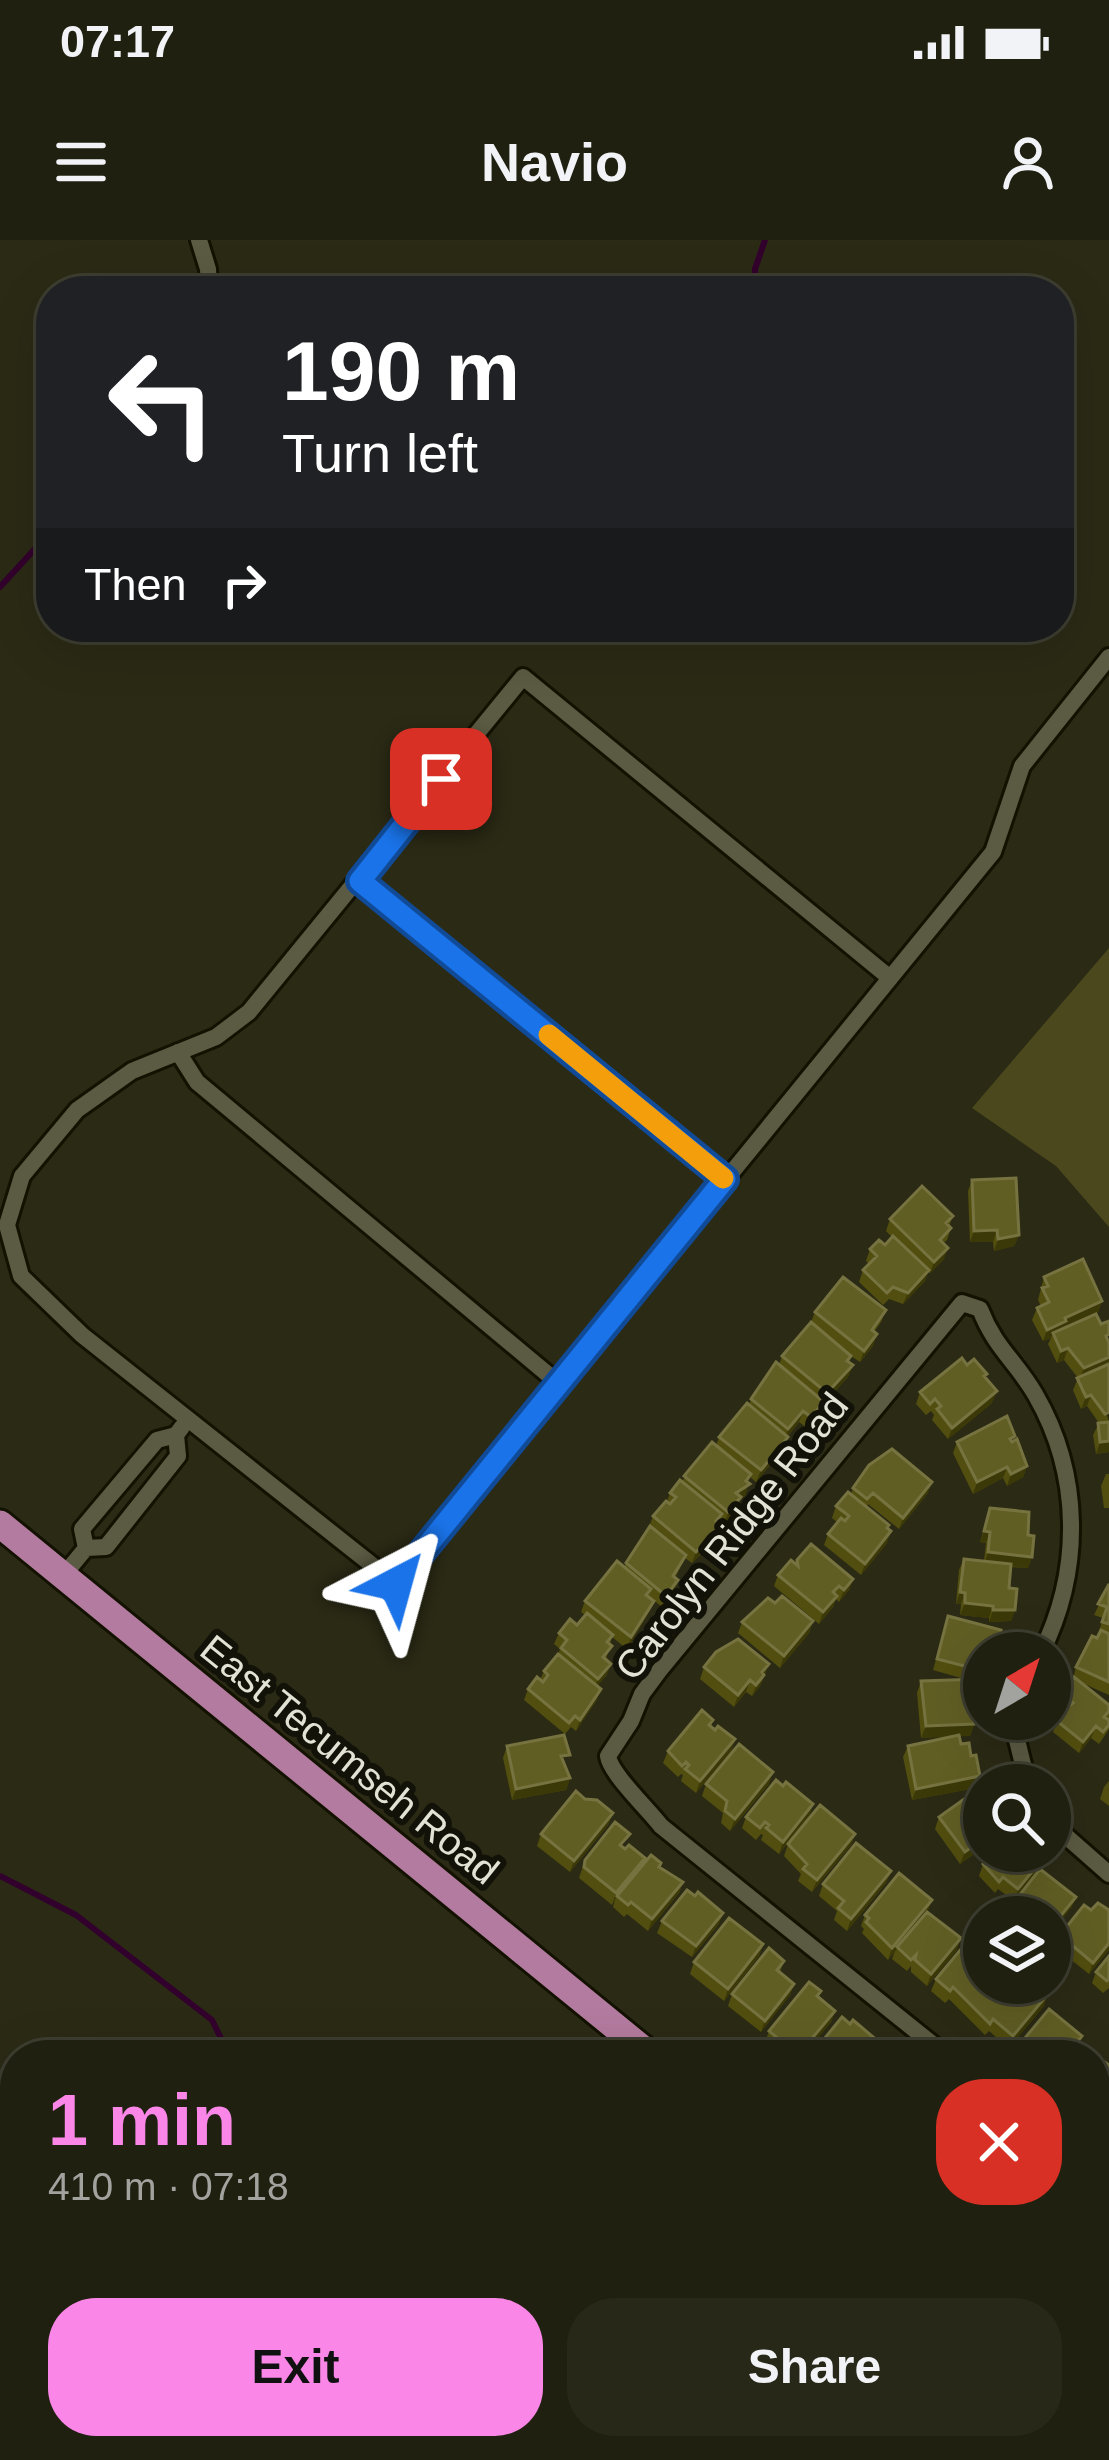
<!DOCTYPE html>
<meta charset="utf-8">
<style>
:root{--surface:#202010;--page:#282819;--text:#f1f3f6;--muted:#a2a39f;--line:#3d3e30;--accent:#fa87e7}
body{margin:0;font-family:Arial,sans-serif;background:var(--page);color:var(--text);height:100vh;display:flex;flex-direction:column;font-size:45px;white-space:nowrap}
*{box-sizing:border-box;margin:0}
p{font-size:39px;color:var(--muted)}
.icon{flex:none;width:66px;height:66px;fill:none;stroke:currentColor;stroke-width:2;stroke-linecap:round;stroke-linejoin:round}
.map{position:relative;flex:1;overflow:hidden}
.side{position:absolute;left:0px;top:1800px;width:1110px;height:420px;display:flex;flex-direction:column;background:var(--surface);border-radius:48px 48px 0 0;box-shadow:0 12px 48px #0002,0 0 0 3px var(--line)}
.side>*{flex:none}
.top-card{position:absolute;left:36px;top:36px;width:1038px;height:366px;border-radius:48px;box-shadow:0 12px 48px #0002,0 0 0 3px var(--line);background:#202124;color:#fff;overflow:hidden}
.needle{width:78px;rotate:39deg}
.buttons{position:absolute;left:963px;top:1392px;display:grid;gap:24px}
.buttons a{display:grid;place-items:center;width:108px;height:108px;border-radius:50%;background:var(--surface);box-shadow:0 12px 48px #0002,0 0 0 3px var(--line);font-size:60px}
.pin{position:absolute;display:grid;place-items:center;width:102px;height:102px;color:#fff;margin:-51px;border-radius:24px;box-shadow:0 6px 18px #0006}
.me{position:absolute;width:132px;margin:-66px;rotate:39deg;stroke-linejoin:round;filter:drop-shadow(0 0 9px #0008)}
.turn{display:flex;align-items:center;gap:42px;height:252px;padding:0 48px;font-size:54px}
.turn .icon{width:156px;height:156px;stroke-width:2.5}
.turn b{display:block;font-size:84px;line-height:102px}
.then{display:flex;align-items:center;height:114px;padding:0 48px;background:#0003;gap:24px;font-size:45px}
.round{display:grid;place-items:center;flex:none;width:126px;height:126px;border-radius:48px;background:var(--page)}
.summary{display:flex;align-items:center;justify-content:space-between;height:204px;padding:0 48px}
h1{font-size:72px;font-weight:700;line-height:90px;color:var(--accent)}
.button{display:flex;gap:24px;margin-top:auto;padding:24px 48px}
.button a{flex:1;height:138px;border-radius:48px;background:var(--accent);color:#111;font-size:48px;font-weight:700;line-height:138px;text-align:center}
.button a+a{background:var(--page);color:var(--text)}
.status{display:flex;justify-content:space-between;align-items:center;height:84px;padding:0 60px;background:var(--surface);direction:ltr}
.status svg{height:33px;fill:currentColor}
header{display:flex;justify-content:space-between;align-items:center;height:156px;padding:0 48px;background:var(--surface);font-size:54px;font-weight:700}
.map>svg:first-child{display:block}
.green{fill:#4a481c}
.lines{fill:none;stroke-linecap:round;stroke-linejoin:round}
.stream{stroke:#32002c;stroke-width:6}
.street-casing{stroke:#131201;stroke-width:22}
.primary-casing{stroke:#131201;stroke-width:33}
.street{stroke:#5b5b43;stroke-width:16}
.primary{stroke:#b37b9f;stroke-width:27}
.wall{fill:#524e0f}
.shaded-wall{fill:#3c3908}
.building{fill:#615e24;stroke:#767340;stroke-width:3}
.route-casing{stroke:#114b97;stroke-width:30}
.route{stroke:#1a73e8;stroke-width:21}
.slow{stroke:#f59e0b;stroke-width:21}
.labels{text-anchor:middle;stroke-width:12;stroke-linejoin:round;paint-order:stroke}
.street-label{font-size:39px;fill:#e2e3d5;stroke:#121209}
</style>
<div class="status"><b>07:17</b><svg viewBox="0 0 49 12"><path d="M0 12V9h3v3zM5 12V6h3v6zM10 12V3h3v9zM15 12V0h3v12zM26 1h20v11H26zM47 4h2v5h-2z"/></svg></div>
<header><svg class="icon" aria-label="menu" viewBox="0 0 24 24"><path d="M4 6h16M4 12h16M4 18h16"/></svg>Navio<svg class="icon" aria-label="person" viewBox="0 0 24 24"><circle cx="12" cy="8" r="4"/><path d="M4 21q1-7 8-7t8 7"/></svg></header>
<div class="map">
<svg width="1109" height="2220" viewBox="0 0 1109 2220">
<rect width="100%" height="100%" fill="#2b2a15"/>
<!-- green -->
<path class="green" d="M1109,708V987L1056,926L972,868Z"/>
<g class="lines">
<!-- stream -->
<path class="stream" d="M754,51L755,29L765,0
M0,347L44,299H51
M0,1636L76,1675L212,1780L229,1815
M408,2205L423,2220"/>
<!-- street casing -->
<g class="street-casing">
<path id="street" d="M199,0L208,29L209,51
M360,641L725,939
M890,738L523,437L249,772L216,797L132,831L77,870L22,936L7,985L21,1036L82,1095L396,1344L993,612L1022,526L1109,417
M178,812L197,842L557,1142
M86,1308L82,1289L157,1200L176,1195L182,1187
M63,1336L86,1308L106,1307L178,1216L176,1195
M1017,1479V1500L1028,1545
M1050,1582L1109,1634
M946,1815L661,1586C647,1568 610,1533 608,1516L631,1481L642,1454L659,1431L962,1063L980,1069C995,1108 1015,1120 1035,1154C1082,1235 1082,1331 1041,1413
M1095,1935L1109,1946
M1095,2114L1109,2097
M717,2205L734,2220
M116,2220L122,2205
M527,2220L539,2205
M983,2220L996,2205
M1027,2220L1040,2205"/>
</g>
<!-- primary casing -->
<g class="primary-casing">
<path id="primary" d="M0,1284L650,1815
M1095,2178L1109,2189"/>
</g>
<!-- street -->
<use href="#street" class="street"/>
<!-- primary -->
<use href="#primary" class="primary"/>
</g>
<!-- wall -->
<path class="wall" d="M972,940L1019,995L1014,1006L994,1011L993,1002H970L968,951Z
M953,976L949,986L951,988L947,1000L943,1003L944,1019L930,1033L928,1032L925,1041L903,1064L889,1059L883,1065L859,1042L863,1030L869,1024L866,1021L870,1009L885,1005L892,997L886,991L890,979Z
M1044,1037L1102,1061L1098,1072L1080,1081L1109,1182V1212L1096,1214L1093,1195L1099,1183L1087,1166L1081,1169L1073,1150L1078,1138L1064,1120L1057,1123L1048,1104L1051,1098L1043,1101L1032,1080L1037,1068L1041,1066L1038,1060Z
M886,1070L881,1082L874,1092L873,1106L860,1122L851,1116L849,1122L853,1125L848,1137L822,1165L819,1173L807,1188L799,1182L788,1196L784,1208L756,1242L750,1237L745,1256L740,1259L737,1268L724,1284L720,1280L718,1298L692,1323L685,1318L675,1338L678,1340L674,1352L662,1367L649,1356L654,1361L649,1372L627,1409L612,1397L606,1420L607,1435L597,1446L601,1449L596,1461L576,1491L571,1487L565,1494L524,1460L528,1449L540,1440L544,1431L558,1415L560,1409L554,1404L559,1393L577,1385L585,1375L581,1372L585,1361L624,1327L649,1287L653,1276L667,1261L670,1253L716,1206L719,1197L749,1165L751,1159L779,1125L782,1116L811,1082L815,1072Z
M967,1125L987,1134L986,1138L992,1163L948,1199L932,1180L934,1175L931,1171L926,1175L916,1164L920,1152Z
M957,1202H1013L1027,1226L1023,1237L1007,1246L1003,1238L973,1254L953,1213Z
M1106,1234H1109V1268H1104L1101,1246Z
M853,1248L928,1253L899,1289L868,1264L867,1267L888,1289L887,1303L861,1335L824,1305L828,1294L837,1282L832,1278L836,1266L851,1254Z
M990,1268L1028,1295L1032,1317L1028,1328L1011,1327L1009,1348L1015,1370L1011,1381L989,1382V1378L960,1375L961,1364H956L959,1330L964,1319L984,1321L986,1303L980,1302Z
M797,1320L853,1339L849,1350L839,1362L836,1359L833,1367L819,1384L774,1346L778,1335L795,1324Z
M1109,1344V1455L1082,1443L1109,1465V1489L1099,1504L1091,1498L1079,1513L1053,1492L1061,1472L1064,1470L1057,1465L1061,1453L1073,1439L1076,1427L1097,1398L1103,1378L1094,1375Z
M775,1363L813,1381L809,1393L780,1428L738,1393L742,1382Z
M948,1376L984,1413L983,1460L978,1471L973,1472L974,1484L970,1496H960L976,1548L912,1560L903,1517L908,1506L953,1496L921,1498L917,1453L921,1441L968,1440L933,1430Z
M769,1424L760,1446L752,1456L746,1452L734,1467L700,1439L704,1427Z
M713,1480L711,1487L735,1499L731,1511L696,1553L681,1541L683,1535L681,1534L678,1537L663,1523L668,1511Z
M507,1506L565,1526L570,1538L566,1550L512,1560L503,1518Z
M1109,1541V1566L1100,1559L1104,1547Z
M706,1544H769L730,1591L721,1583L723,1573L702,1556Z
M783,1546L813,1564L809,1576L779,1614L761,1600L763,1595L761,1594L756,1600L742,1588L746,1577Z
M585,1559L613,1573L608,1585L570,1632L537,1606L541,1594Z
M939,1577L984,1607L960,1624L935,1589Z
M855,1594L851,1605L812,1652L798,1641L801,1634L784,1616L788,1604Z
M625,1606L624,1607L645,1618L642,1626L661,1623L660,1627L683,1642L679,1653L648,1691L627,1674L624,1677L613,1667L615,1660L612,1665L579,1638L585,1620Z
M1045,1616L1041,1628L1014,1661L998,1649L995,1653L979,1636L983,1624Z
M891,1631L886,1643L847,1691L834,1680L837,1671L819,1656L823,1644Z
M695,1656L719,1684L692,1717L657,1693L662,1681Z
M1076,1657L1071,1668L1050,1677H1007L1011,1666Z
M1091,1670H1109V1710L1089,1734L1055,1707L1060,1695Z
M927,1672L957,1710L927,1746L911,1732V1726L907,1731L892,1719L895,1711L888,1720L862,1693L864,1689L861,1686L865,1675Z
M763,1704L759,1716L724,1761L690,1734L694,1722Z
M1109,1716V1748L1103,1753L1092,1743L1096,1732Z
M784,1721L780,1732L794,1744L790,1755L761,1792L728,1766L732,1754Z
M936,1739L1044,1766L1009,1808L989,1791L985,1795L949,1759L945,1763L931,1751Z
M835,1771L831,1782L804,1815H780L765,1803L769,1791Z
M1109,1867V1898L1097,1888L1101,1876Z"/>
<!-- shaded-wall -->
<path class="shaded-wall" d="M997,990L993,1002H970L974,991Z
M1019,995L1014,1006L994,1011L998,999Z
M948,1008L944,1019L930,1033L934,1022Z
M929,1030L925,1041L903,1064L908,1053Z
M1102,1061L1098,1072L1053,1093L1051,1098L1043,1101L1047,1090L1065,1078Z
M877,1094L873,1106L860,1122L864,1111Z
M1068,1108L1064,1120L1057,1123L1061,1111Z
M1109,1117V1127L1079,1140L1084,1128Z
M853,1125L848,1137L823,1165L827,1153Z
M997,1151L992,1163L948,1199L952,1188Z
M1091,1155L1087,1166L1081,1169L1086,1157Z
M824,1162L819,1173L807,1188L811,1177Z
M803,1171L799,1182L784,1201L788,1189Z
M788,1197L784,1208L756,1242L761,1230Z
M1109,1201V1212L1096,1214L1100,1202Z
M1027,1226L1023,1237L1007,1246L1011,1234Z
M1007,1227L1003,1238L973,1254L977,1242Z
M751,1234L745,1256L740,1259L737,1268L724,1284L736,1253Z
M932,1242L928,1253L899,1289L903,1278Z
M722,1286L718,1298L692,1323L696,1312Z
M891,1291L887,1303L861,1335L865,1324Z
M984,1291L990,1292L986,1303L980,1302Z
M988,1312L1032,1317L1028,1328L984,1324Z
M853,1339L849,1350L839,1362L844,1350Z
M678,1340L674,1352L662,1367L666,1356Z
M960,1352L965,1353L961,1364H956Z
M837,1356L833,1367L819,1384L823,1372Z
M654,1361L649,1372L627,1409L631,1397Z
M965,1363L993,1366L989,1378L960,1375Z
M993,1370H1015L1011,1381L989,1382Z
M813,1381L809,1393L780,1428L784,1416Z
M611,1424L607,1435L593,1451L598,1439Z
M769,1424L760,1446L752,1456L762,1432Z
M750,1440L746,1452L734,1467L738,1455Z
M601,1449L596,1461L576,1491L580,1480Z
M972,1460H983L978,1471L968,1472Z
M974,1484L970,1496L921,1498L926,1486Z
M1096,1486L1091,1498L1079,1513L1083,1502Z
M735,1499L731,1511L696,1553L700,1541Z
M773,1532L769,1544L730,1591L735,1579Z
M980,1536L976,1548L912,1560L916,1549Z
M570,1538L566,1550L512,1560L516,1549Z
M813,1564L809,1576L779,1614L783,1602Z
M613,1573L608,1585L570,1632L574,1621Z
M855,1594L851,1605L812,1652L817,1640Z
M984,1598V1607L960,1624L965,1612Z
M1045,1616L1041,1628L1014,1661L1018,1649Z
M645,1618L641,1629L617,1656L612,1665L616,1653Z
M891,1631L886,1643L847,1691L851,1679Z
M683,1642L679,1653L648,1691L652,1679Z
M1076,1657L1071,1668L1050,1696V1689Z
M932,1660L928,1671L888,1720L892,1708Z
M723,1673L719,1684L692,1717L696,1706Z
M961,1698L957,1710L927,1746L931,1734Z
M1109,1703V1710L1089,1734L1093,1723Z
M763,1704L759,1716L724,1761L728,1749Z
M794,1744L790,1755L761,1792L765,1781Z
M1048,1754L1044,1766L1009,1808L1013,1796Z
M835,1771L831,1782L804,1815H798Z
M1082,1796L1078,1808L1073,1815H1067Z
M1109,1853V1859L1095,1876V1870Z
M1109,2022V2029L1095,2046V2039Z
M901,2205H903L900,2212L894,2220H889Z"/>
<!-- building -->
<path class="building" d="M1016,938L1019,995L998,999L997,990L974,991L972,940Z
M922,946L953,976L946,983L951,988L940,1000L948,1008L934,1022L890,979Z
M893,996L929,1030L908,1053L893,1047L887,1053L863,1030L877,1016L870,1009L879,1000L885,1005Z
M1083,1019L1102,1061L1065,1078L1066,1081L1047,1090L1037,1068L1049,1062L1042,1048L1048,1046L1044,1037Z
M843,1037L886,1070L872,1090L877,1094L864,1111L815,1072Z
M1096,1074L1101,1084L1109,1081V1094L1106,1096L1109,1103V1117L1084,1128L1068,1108L1061,1111L1053,1093Z
M811,1082L851,1116L847,1121L853,1125L827,1153L782,1116Z
M962,1118L967,1125L974,1119L987,1134L984,1136L997,1151L952,1188L937,1169L941,1166L935,1159L930,1164L920,1152Z
M776,1122L824,1162L811,1177L803,1171L788,1189L751,1159Z
M1109,1124V1172L1105,1174L1091,1155L1086,1157L1077,1138Z
M747,1163L788,1197L761,1230L719,1197Z
M1007,1176L1015,1196L1010,1199L1012,1202L1017,1199L1027,1226L1011,1234L1007,1227L977,1242L957,1202Z
M1109,1182V1201L1100,1202L1098,1183Z
M712,1202L751,1234L746,1241L750,1244L736,1253L741,1257L728,1272L684,1236Z
M892,1209L932,1242L903,1278L873,1253L867,1259L853,1248L869,1225Z
M680,1240L722,1274L716,1281L722,1286L696,1312L653,1276L666,1261L670,1264L676,1257L670,1253Z
M848,1252L889,1285L887,1288L891,1291L865,1324L828,1294L841,1278L845,1281L849,1276L836,1266Z
M990,1268L1029,1272L1028,1295L1034,1296L1032,1317L988,1312L990,1292L984,1291Z
M650,1286L686,1315L673,1336L678,1340L666,1356L626,1323Z
M811,1304L853,1339L844,1350L839,1346L833,1352L837,1356L823,1372L778,1335L791,1320L798,1326L797,1320Z
M964,1319L1011,1324L1009,1348L1017,1349L1015,1370H993V1366L965,1363V1353L960,1352Z
M617,1321L651,1349L646,1355L654,1361L631,1397L585,1361Z
M1109,1344V1384L1102,1382L1107,1367L1098,1364Z
M782,1356L813,1381L784,1416L742,1382L768,1358L775,1363Z
M587,1373L613,1395L607,1402L612,1406L603,1417L611,1424L598,1439L561,1408L567,1400L559,1393L570,1379L577,1385Z
M948,1376L1001,1390L993,1413H984V1431L937,1419Z
M1101,1390L1109,1394V1442L1076,1427L1092,1396L1097,1398Z
M738,1399L769,1424L762,1432L764,1435L756,1445L750,1440L738,1455L704,1427L716,1412Z
M558,1414L601,1449L580,1480L575,1476L569,1483L528,1449L537,1437L543,1442L548,1435L544,1431Z
M1074,1437L1109,1465V1471L1104,1477L1109,1480V1485L1103,1492L1096,1486L1083,1502L1057,1481L1061,1472L1073,1463L1061,1453Z
M982,1439L983,1460H972L974,1484L926,1486L921,1441Z
M702,1470L713,1480L709,1485L715,1490L718,1486L735,1499L700,1541L685,1529L689,1525L686,1522L682,1526L668,1511Z
M564,1495L570,1515L561,1516L570,1538L516,1549L507,1506Z
M959,1495L961,1504L969,1503L971,1516L976,1515L980,1536L916,1549L908,1506Z
M739,1504L773,1532L735,1579L725,1571L727,1561L706,1544Z
M776,1540L783,1546L786,1542L813,1564L783,1602L766,1588L769,1585L765,1582L760,1588L746,1577Z
M988,1542L991,1545H984V1598L965,1612L939,1577Z
M576,1551L585,1559L597,1560L613,1573L574,1621L541,1594Z
M820,1565L855,1594L817,1640L803,1629L807,1624L788,1604Z
M615,1582L630,1594L620,1605L625,1609L629,1605L645,1618L616,1653L584,1627L585,1620Z
M856,1603L891,1631L851,1679L838,1668L844,1661L823,1644Z
M994,1611H1038L1045,1616L1018,1649L1003,1637L999,1642L983,1624Z
M651,1615L661,1623L659,1627L683,1642L652,1679L631,1662L628,1665L617,1656Z
M1040,1629L1076,1657L1050,1689V1677H1027L1011,1666Z
M899,1633L932,1660L892,1708L866,1682L869,1678L865,1675Z
M687,1650L695,1656L698,1652L723,1673L696,1706L662,1681Z
M1098,1663L1109,1670V1703L1093,1723L1060,1695L1084,1665L1091,1670Z
M927,1672L961,1698L931,1734L915,1720L916,1715L911,1720L897,1707Z
M729,1678L763,1704L728,1749L694,1722Z
M971,1697L984,1708V1743H1035L1048,1754L1013,1796L993,1779L990,1784L953,1747L950,1751L936,1739Z
M769,1708L784,1721L777,1730L794,1744L765,1781L732,1754Z
M1109,1716V1739L1107,1741L1096,1732Z
M809,1742L821,1751L817,1756L835,1771L798,1815L769,1791Z
M1049,1769L1082,1796L1067,1815H1022L1015,1810Z
M842,1777L850,1784L853,1780L879,1802L868,1815H825L816,1809Z
M1095,1815L1109,1825V1853L1095,1870Z
M1109,1867V1883L1101,1876Z
M1095,1977L1109,1987V2022L1095,2039Z
M601,2205H652L669,2220H606L596,2212Z
M830,2205H901L889,2220H822L819,2217Z"/>
<g class="lines">
<!-- route casing -->
<g class="route-casing">
<path id="route" d="M396,1344L725,939L360,641L441,539"/>
</g>
<!-- route -->
<use href="#route" class="route"/>
<!-- slow -->
<path class="slow" d="M549,795L723,938"/>
</g>
<g class="labels">
<!-- street labels -->
<g class="street-label">
<text transform="translate(731 1296) rotate(-52)" y="14">Carolyn Ridge Road</text>
<text transform="translate(350 1519) rotate(39)" y="14">East Tecumseh Road</text>
</g>
</g>
</svg>
<div class="buttons">
<a><svg class="needle" viewBox="-14 -14 28 28"><path d="M0-13l5 13h-10z" fill="#e53935"/><path d="M0 13l5-13h-10z" fill="#a2a39f"/></svg></a>
<a><svg class="icon" aria-label="search" viewBox="0 0 24 24"><circle cx="10" cy="10" r="6"/><path d="M15 15l6 6"/></svg></a>
<a><svg class="icon" aria-label="layers" viewBox="0 0 24 24"><path d="M12 4l9 5-9 5-9-5zM3 14l9 5 9-5"/></svg></a>
</div>
<div class="pin" style="left:441px;top:539px;background:#d93025"><svg class="icon" aria-label="arrive" viewBox="0 0 24 24"><path d="M6 21V4h12l-3 4 3 4H6"/></svg></div>
<svg class="me" style="left:396px;top:1344px" viewBox="-20 -20 40 40"><path d="M0-17L14 15 0 8-14 15z" fill="#1a73e8" stroke="#fff" stroke-width="4"/></svg>
<div class="top-card">
<div class="turn"><svg class="icon" aria-label="left" viewBox="0 0 24 24"><path d="M17 20v-9H6M10 6l-5 5 5 5"/></svg><div><b>190 m</b>Turn left</div></div>
<div class="then">Then<svg class="icon" aria-label="right" viewBox="0 0 24 24"><path d="M7 20v-9h11M14 6l5 5-5 5"/></svg></div>
</div>
<section class="side">
<div class="summary"><div><h1>1 min</h1><p>410 m · 07:18</p></div><a class="round" style="background:#d93025;color:#fff"><svg class="icon" aria-label="close" viewBox="0 0 24 24"><path d="M6 6l12 12M18 6L6 18"/></svg></a></div>
<div class="button"><a>Exit</a><a>Share</a></div>
</section>
</div>
